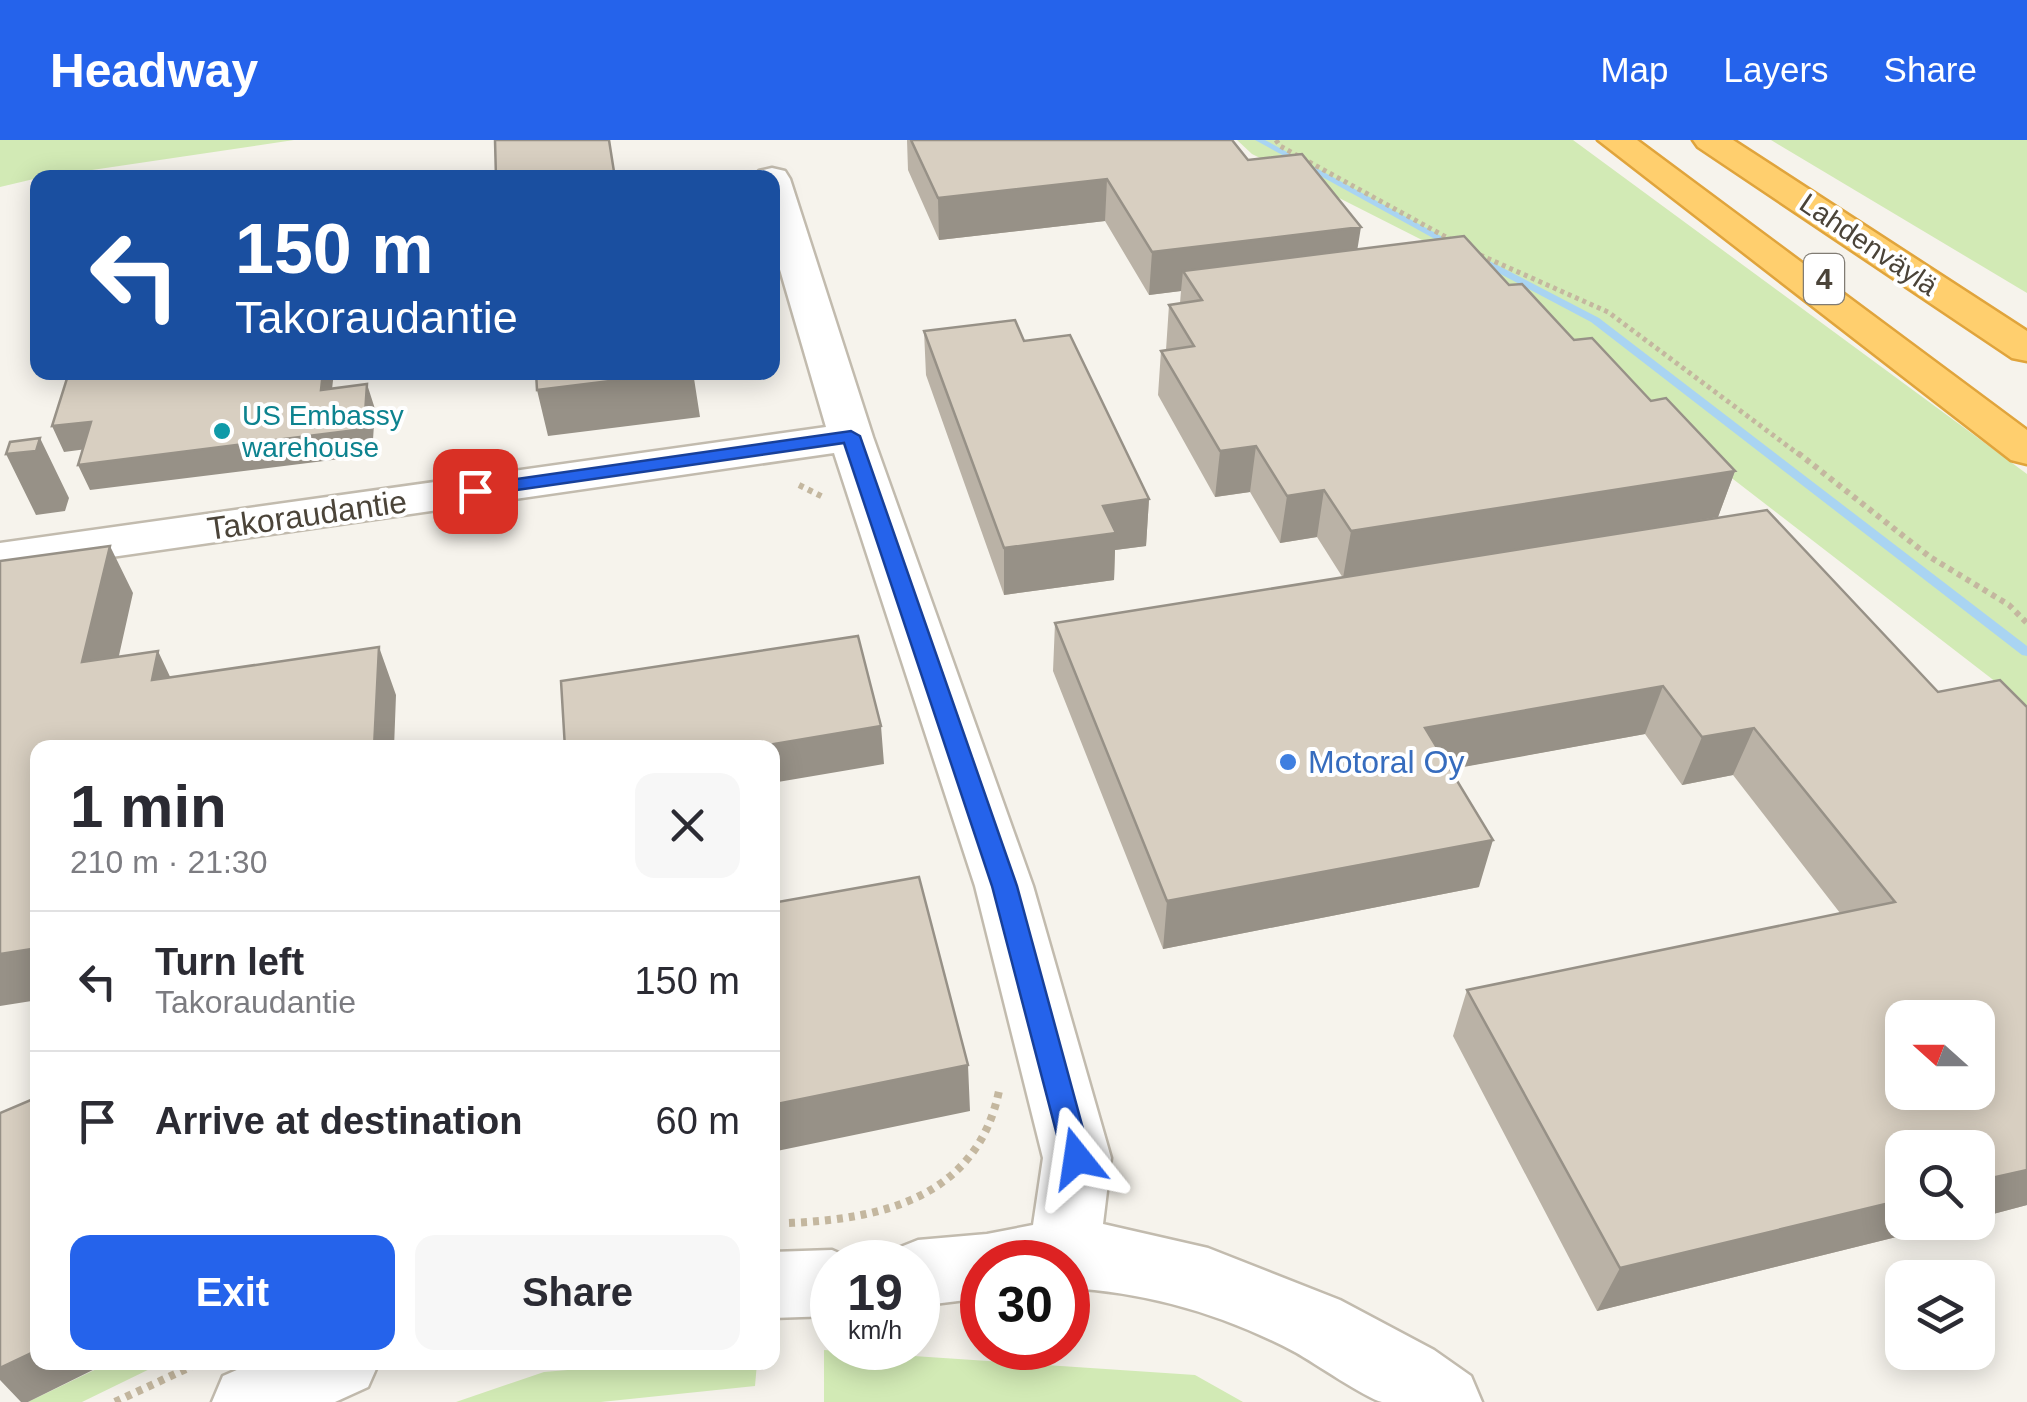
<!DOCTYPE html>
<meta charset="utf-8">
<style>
:root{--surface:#fff;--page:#f7f7f7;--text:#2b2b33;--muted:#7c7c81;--line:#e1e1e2;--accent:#2563eb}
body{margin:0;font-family:Helvetica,sans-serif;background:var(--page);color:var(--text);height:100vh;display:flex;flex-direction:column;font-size:38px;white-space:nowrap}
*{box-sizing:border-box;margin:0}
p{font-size:32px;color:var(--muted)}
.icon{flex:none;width:55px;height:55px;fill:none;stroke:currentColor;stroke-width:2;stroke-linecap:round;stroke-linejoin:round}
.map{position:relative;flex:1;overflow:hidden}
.sheet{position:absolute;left:30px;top:600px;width:750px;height:630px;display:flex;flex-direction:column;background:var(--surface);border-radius:20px;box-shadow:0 5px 25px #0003}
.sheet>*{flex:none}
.top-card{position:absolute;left:30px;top:30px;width:750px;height:210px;border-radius:20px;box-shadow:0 5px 25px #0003;background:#1a4fa0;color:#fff;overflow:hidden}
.needle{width:65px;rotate:291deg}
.fabs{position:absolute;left:1885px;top:860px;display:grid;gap:20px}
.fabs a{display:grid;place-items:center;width:110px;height:110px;border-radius:20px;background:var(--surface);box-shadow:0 5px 25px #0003;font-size:50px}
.speed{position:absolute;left:810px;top:1100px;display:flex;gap:20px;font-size:50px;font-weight:700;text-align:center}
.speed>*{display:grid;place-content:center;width:130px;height:130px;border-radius:50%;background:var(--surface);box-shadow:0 5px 25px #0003;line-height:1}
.speed small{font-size:25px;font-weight:400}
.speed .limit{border:15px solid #d22;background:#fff;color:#111}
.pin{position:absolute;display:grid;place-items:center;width:85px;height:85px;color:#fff;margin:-42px;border-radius:20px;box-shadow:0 5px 15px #0006}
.me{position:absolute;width:110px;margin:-55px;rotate:345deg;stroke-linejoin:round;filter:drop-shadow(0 0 8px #0008)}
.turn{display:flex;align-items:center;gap:35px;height:210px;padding:0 40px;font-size:45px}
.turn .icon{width:130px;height:130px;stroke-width:2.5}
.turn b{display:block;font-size:70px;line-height:85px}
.round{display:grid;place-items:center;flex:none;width:105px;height:105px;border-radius:20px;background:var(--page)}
.head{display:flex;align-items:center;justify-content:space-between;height:170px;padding:0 40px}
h1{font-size:60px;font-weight:600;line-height:75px}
.action{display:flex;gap:20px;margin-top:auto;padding:20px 40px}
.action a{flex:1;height:115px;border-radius:20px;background:var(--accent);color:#fff;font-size:40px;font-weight:600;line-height:115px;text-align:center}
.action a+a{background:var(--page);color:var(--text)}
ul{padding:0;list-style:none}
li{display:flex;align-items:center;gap:30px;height:140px;padding:0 40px;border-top:2px solid var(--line)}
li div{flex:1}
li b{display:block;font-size:38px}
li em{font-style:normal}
header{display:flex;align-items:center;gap:60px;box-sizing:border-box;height:140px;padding:0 50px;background:var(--accent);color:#fff}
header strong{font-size:48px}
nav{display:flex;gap:55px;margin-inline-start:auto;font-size:35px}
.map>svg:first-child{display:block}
.green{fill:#d2eab5}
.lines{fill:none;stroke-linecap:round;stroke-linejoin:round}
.stream{fill:#a9d4f2;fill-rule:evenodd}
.street-casing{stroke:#c2bbae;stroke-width:5}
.highway-casing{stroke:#e0a43c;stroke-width:5}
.path-far2{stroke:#c4b79f;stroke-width:5;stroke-dasharray:4 4;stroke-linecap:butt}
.path-far1{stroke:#c4b79f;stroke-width:6;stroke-dasharray:5 5;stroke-linecap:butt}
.path{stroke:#c4b79f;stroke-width:8;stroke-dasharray:6 6;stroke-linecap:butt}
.street{fill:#fff;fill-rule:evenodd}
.highway{fill:#ffcf6e;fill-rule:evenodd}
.wall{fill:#bab2a6}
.shaded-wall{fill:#979187}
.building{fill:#d8cfc1;stroke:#979187;stroke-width:2.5;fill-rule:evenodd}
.route{fill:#2563eb;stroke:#184099;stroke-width:2.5}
.culture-dot{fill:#0f9aa8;stroke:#fff;stroke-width:4}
.shop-dot{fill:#3f7fe0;stroke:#fff;stroke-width:4}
.labels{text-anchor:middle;stroke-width:8;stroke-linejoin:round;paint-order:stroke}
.far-street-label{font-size:28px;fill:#4b4439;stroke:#fff}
.far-culture-label{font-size:28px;fill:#0d838f;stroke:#fff;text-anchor:start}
.shield{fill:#fff;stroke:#817c74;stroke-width:2.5}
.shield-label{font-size:30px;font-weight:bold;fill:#4b4439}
.street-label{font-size:32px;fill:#4b4439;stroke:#fff}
.shop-label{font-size:32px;fill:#366cbe;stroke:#fff;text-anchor:start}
</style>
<header>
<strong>Headway</strong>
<nav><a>Map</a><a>Layers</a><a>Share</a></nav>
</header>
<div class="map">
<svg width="2027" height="1262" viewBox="0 0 2027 1262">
<rect width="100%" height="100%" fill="#f6f3ec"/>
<!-- green -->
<path class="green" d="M0,0H294L38,38L0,47Z
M1237,0H1573L2027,334V566L1426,102L1252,14Z
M1771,0H2027V153Z
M824,1210L1195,1235L1243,1262H824Z
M109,1223H162L82,1262H28Z
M650,1223H757L755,1246L601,1262H456L544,1232Z"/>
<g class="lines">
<!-- stream -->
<path class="stream" d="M1255,0H1265L1461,107L1453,109Z
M1472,115H1478L1599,178L2027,506V516L2022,515L1591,182L1472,119Z"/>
<!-- street casing -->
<g class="street-casing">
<path id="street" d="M772,28L785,31L790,39L873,297L1033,746L1111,1018L1103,1084L1208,1108L1340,1160L1434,1210L1471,1236L1482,1262C1457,1262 1403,1262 1382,1262C1365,1258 1315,1223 1295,1212C1225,1175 1147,1152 1068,1148V1122H982V1158L918,1166V1122H887L893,1110L918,1100L987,1094L1033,1085L1043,1018L975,746L834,313L0,433V403L826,287L772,102V38H755L759,31Z
M832,1110L859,1122H832V1176L772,1178V1112Z
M255,1222H379L368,1247L335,1262H212L223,1236Z"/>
</g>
<!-- highway casing -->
<g class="highway-casing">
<path id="highway" d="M1598,0H1637L2027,290V324L2011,320Z
M1693,0H1733L2027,191V221L2012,218L1698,7Z"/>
</g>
<!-- path-far2 -->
<path class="path-far2" d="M1276,0L1280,6L1455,102
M1480,115L1608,172L1801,316"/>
<!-- path-far1 -->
<path class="path-far1" d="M1798,313L1930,417L2009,465L2027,483
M799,345L823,357"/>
<!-- path -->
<path class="path" d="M789,1083C883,1079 977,1057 999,951
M115,1262L201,1222"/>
<!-- street -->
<use href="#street" class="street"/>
<!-- highway -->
<use href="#highway" class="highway"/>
</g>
<!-- wall -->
<path class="wall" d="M907,0H1232L1248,20L1357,109L1509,145L1735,331L1718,377L1412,427L1767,370L2027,1065L1978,1078V1008L1902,1082H1957L1597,1171L1453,896L1467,850L1840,773L1733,635L1682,645L1645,594L1450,629L1479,747L1163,809L1053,531L1055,483L1343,438L1317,397L1280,403L1250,352L1215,357L1158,255L1161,211L1166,210L1169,165L1180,163L1181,151L1149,155L1105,81L939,100L908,30Z
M924,191L1024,201L1149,359L1146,406L1115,410L1114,440L1004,455L926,235Z"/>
<!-- shaded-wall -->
<path class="shaded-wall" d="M1107,39L1105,81L939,100L938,58Z
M1361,87L1354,130L1183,131L1181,151L1149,155L1152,112Z
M323,232H334L329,275L321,250Z
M683,232H693L700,277L548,296L537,250Z
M367,244L375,269L372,315L90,350L78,325Z
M91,282L102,307L64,312L52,286Z
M40,298L69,358L65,371L36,375L6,314Z
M1256,306L1250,352L1215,357L1220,311Z
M1735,331L1718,377L1343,438L1351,391Z
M1324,350L1317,397L1280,403L1287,356Z
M1149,359L1146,406L1115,410L1114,440L1004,455V408L1103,366Z
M110,406L133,453L107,569L82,522Z
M379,507L396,555L394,608H374Z
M158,511L180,558L152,540Z
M1663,546L1645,594L1414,636L1425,588Z
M881,586L884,624L772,643V608H750Z
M1754,588L1733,635L1682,645L1702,597Z
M1493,700L1479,747L1163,809L1167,761Z
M38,808V860L0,866V814Z
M968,925L970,971L772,1012V965Z
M2027,1030V1065L1978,1078V1041Z
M1902,1060V1082H1957L1597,1171L1620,1128Z
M38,1210V1222H109L28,1262H21L0,1240V1228Z"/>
<!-- building -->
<path class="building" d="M495,0H609L615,38H496Z
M911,0H1232L1248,20L1302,14L1361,87L1152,112L1107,39L938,58Z
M1464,96L1509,145L1522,144L1574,200L1592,198L1651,261L1666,258L1735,331L1351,391L1324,350L1287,356L1256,306L1220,311L1161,211L1194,206L1169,165L1202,160L1183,131Z
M1015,180L1024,201L1070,195L1149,359L1103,366L1116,393L1004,408L924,191Z
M69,232H323L321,250L367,244L364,289L78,325L91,282L52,286Z
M536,232H683L537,250Z
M40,298L36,311L6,314L10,302Z
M1767,370L1938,552L2000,540L2027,567V1030L1978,1041V1008H1902V1060L1620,1128L1467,850L1895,762L1754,588L1702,597L1663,546L1425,588L1493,700L1167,761L1055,483ZM1902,878H1978V952H1902Z
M110,406L82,522L158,511L152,540L379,507L374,608H38V808L0,814V421Z
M858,496L881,586L750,608H565L561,541Z
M919,737L968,925L772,965V763Z
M38,957V1210L0,1228V973Z"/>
<!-- route -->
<path class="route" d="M851,291L860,296L1017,746L1091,1018L1087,1026L1077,1030L1067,1026L1063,1018L992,746L844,303L475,356L466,351L475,345Z"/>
<!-- markers -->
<circle class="culture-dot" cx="222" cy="291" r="10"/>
<circle class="shop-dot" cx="1288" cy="622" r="10"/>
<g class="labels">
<!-- far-street labels -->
<g class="far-street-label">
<text transform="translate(1869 104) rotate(34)" y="10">Lahdenväylä</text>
</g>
<!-- far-culture labels -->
<g class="far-culture-label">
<text x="242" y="285">US Embassy<tspan x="242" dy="32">warehouse</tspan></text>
</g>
<!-- shield labels -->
<rect class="shield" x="1804" y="114" width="40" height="50" rx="8"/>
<g class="shield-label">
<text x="1824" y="149">4</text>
</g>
<!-- street labels -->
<g class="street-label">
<text transform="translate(307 375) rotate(-8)" y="11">Takoraudantie</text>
</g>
<!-- shop labels -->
<g class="shop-label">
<text x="1308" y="633">Motoral Oy</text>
</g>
</g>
</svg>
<div class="fabs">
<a><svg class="needle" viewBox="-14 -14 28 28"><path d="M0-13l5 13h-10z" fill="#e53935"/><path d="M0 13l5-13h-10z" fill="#7c7c81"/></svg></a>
<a><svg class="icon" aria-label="search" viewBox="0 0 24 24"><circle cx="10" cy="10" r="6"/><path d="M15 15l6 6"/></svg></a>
<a><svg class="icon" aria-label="layers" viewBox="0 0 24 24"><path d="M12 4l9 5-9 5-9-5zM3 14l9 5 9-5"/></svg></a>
</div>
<div class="speed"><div>19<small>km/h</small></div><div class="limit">30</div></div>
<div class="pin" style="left:475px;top:351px;background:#d93025"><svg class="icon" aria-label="arrive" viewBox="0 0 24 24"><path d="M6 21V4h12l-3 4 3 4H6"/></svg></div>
<svg class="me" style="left:1077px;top:1018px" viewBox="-20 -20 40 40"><path d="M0-17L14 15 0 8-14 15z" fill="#2563eb" stroke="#fff" stroke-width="4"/></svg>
<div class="top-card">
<div class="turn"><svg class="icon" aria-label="left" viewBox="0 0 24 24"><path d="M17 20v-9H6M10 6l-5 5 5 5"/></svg><div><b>150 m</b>Takoraudantie</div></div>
</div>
<section class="sheet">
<div class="head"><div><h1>1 min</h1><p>210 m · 21:30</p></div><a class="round"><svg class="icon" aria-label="close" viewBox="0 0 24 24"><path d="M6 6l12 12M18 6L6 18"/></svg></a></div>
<ul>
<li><svg class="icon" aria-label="left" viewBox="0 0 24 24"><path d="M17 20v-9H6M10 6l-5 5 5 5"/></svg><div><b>Turn left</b><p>Takoraudantie</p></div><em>150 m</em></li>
<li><svg class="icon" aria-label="arrive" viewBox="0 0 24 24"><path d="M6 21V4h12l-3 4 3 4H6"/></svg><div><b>Arrive at destination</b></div><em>60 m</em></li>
</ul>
<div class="action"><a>Exit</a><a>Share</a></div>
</section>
</div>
